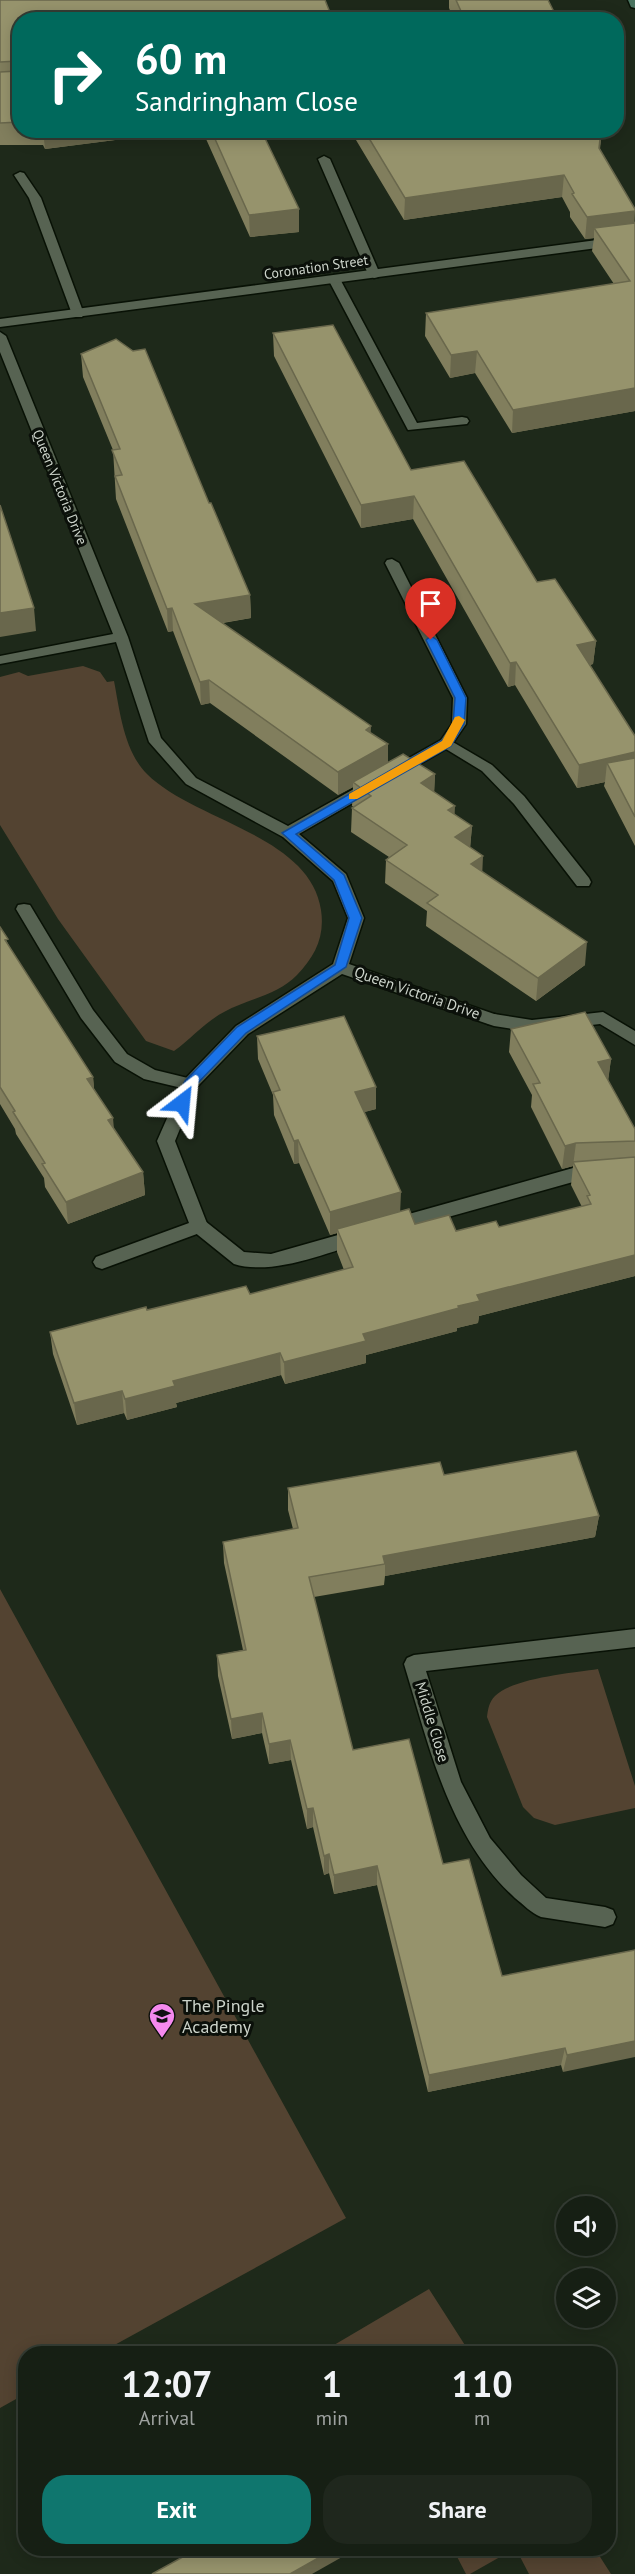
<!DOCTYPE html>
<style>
:root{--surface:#161f14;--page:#1f271d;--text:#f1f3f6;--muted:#9ea2a0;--line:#353d34;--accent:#0f766e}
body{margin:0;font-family:"PT Sans",sans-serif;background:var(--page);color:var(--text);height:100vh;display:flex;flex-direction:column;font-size:22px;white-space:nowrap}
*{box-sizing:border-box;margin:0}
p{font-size:20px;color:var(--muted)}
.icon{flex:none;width:33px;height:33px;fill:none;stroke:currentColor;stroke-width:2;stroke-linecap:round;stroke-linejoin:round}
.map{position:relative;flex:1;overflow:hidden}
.drawer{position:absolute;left:18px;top:2346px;width:598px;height:210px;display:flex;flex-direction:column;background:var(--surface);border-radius:24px;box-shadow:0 3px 15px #0003,0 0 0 2px var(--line)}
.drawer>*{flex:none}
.banner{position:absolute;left:12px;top:12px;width:612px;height:126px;border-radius:24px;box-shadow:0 3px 15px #0003,0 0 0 2px var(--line);background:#00695c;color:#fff;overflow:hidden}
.buttons{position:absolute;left:556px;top:2196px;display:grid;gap:12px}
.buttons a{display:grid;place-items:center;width:60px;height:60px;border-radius:50%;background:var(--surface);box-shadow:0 3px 15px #0003,0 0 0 2px var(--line);font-size:30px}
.pin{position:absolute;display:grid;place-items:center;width:51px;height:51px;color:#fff;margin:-62px -26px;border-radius:50% 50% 50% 0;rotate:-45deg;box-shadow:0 0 6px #0007}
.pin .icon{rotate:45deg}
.me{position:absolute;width:66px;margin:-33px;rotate:29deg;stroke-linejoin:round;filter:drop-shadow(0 0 4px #0008)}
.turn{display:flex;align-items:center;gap:21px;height:126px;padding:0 24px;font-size:27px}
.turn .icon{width:78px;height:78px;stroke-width:2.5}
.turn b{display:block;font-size:42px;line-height:51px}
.eta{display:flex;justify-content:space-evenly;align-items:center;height:102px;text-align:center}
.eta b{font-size:36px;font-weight:700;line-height:42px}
.primary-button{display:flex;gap:12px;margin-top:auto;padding:12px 24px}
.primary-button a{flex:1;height:69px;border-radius:24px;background:var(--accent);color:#fff;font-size:24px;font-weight:700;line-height:69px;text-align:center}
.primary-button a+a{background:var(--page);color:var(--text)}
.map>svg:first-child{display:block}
.green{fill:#534331}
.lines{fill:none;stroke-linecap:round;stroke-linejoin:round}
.lane-casing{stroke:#081105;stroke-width:3}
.street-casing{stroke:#081105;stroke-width:3}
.secondary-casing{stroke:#081105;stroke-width:3}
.lane{fill:#576352;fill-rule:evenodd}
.street{fill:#576352;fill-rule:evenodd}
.secondary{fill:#4a7460;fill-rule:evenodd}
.wall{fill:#817e5d}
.shaded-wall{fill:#69674c}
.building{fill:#96936c;stroke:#69674c;stroke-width:1.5}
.route{fill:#1a73e8;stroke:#114b97;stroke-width:1.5}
.slow{fill:#f59e0b}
.labels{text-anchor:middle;stroke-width:6;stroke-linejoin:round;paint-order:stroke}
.far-street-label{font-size:14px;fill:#cdd4cb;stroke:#0b100a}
.street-label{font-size:15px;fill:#cdd4cb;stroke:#0b100a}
.near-poi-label{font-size:18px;fill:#cdd4cb;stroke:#0b100a;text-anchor:start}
</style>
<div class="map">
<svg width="635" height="2574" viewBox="0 0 635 2574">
<rect width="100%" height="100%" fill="#1e291a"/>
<!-- green -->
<path class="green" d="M83,666L100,672L107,682L114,681C120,712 124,751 147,774C194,821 310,835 321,910C325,937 315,956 297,975C278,995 248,999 224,1012C205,1022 191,1039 174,1051L146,1041L58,919L0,825V677L19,672L28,676Z
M0,1589L346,2218L100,2353L26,2354L25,2394L0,2408Z
M598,1669L635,1786V1808L555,1825L534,1818L523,1807L487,1717C488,1709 489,1702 495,1696C513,1678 572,1673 598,1669Z
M429,2289L470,2353H339L334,2345Z
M453,2549H514L470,2574H466Z
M516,2549H595L611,2574H529Z"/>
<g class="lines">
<!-- lane casing -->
<g class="lane-casing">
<path id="lane" d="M324,156L330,159L380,274L378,277L374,278L368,274L318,159Z
M20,172L24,173L41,198L84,314L82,317H74L72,314L29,198L14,175Z
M334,275L340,279L417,423L462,417L467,418L469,421L467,424L408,430L328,279Z
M446,738L492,765L524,796L589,878L591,882L589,886H577L514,804L482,771L441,746L439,743L441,740Z
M24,904L30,905L93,1010L127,1054L155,1070L196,1080L198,1084L196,1088L190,1090L144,1079L115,1062L81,1018L16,909L18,905Z
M603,1012L635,1031V1045L600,1024L532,1032L494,1026L488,1024L486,1020L488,1016L494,1014L532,1020Z
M635,1165V1177L573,1182L391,1233L385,1231L382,1226L385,1221L391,1219L573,1168Z
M199,1219L205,1221L244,1252L271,1254L359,1229L365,1231L368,1236L365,1241C328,1253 272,1276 234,1264L193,1231L190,1226L193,1221Z"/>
</g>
<!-- street casing -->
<g class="street-casing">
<path id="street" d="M635,235V243L0,327V319Z
M0,332L6,336L128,637L161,738L196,778L288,826L441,740L452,724L453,698L385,563L387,560L392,559L399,563L467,698L466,724L451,746L299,834L346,874L364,918L349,964L500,1016L502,1020L500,1024H488L342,974L248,1034L197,1087L175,1141L208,1226L205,1231L102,1269L96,1267L93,1262L96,1257L189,1223L157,1141L184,1080L236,1026L333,964L348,918L333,881L283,837L186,784L149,742L116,642L0,664V656L113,634L0,352Z
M635,1629V1647L426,1671L461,1782L490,1838L521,1875L546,1898L605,1907L613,1910L616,1917L613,1924L605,1927L541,1917C531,1913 524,1905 515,1898C449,1838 429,1746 404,1664L407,1658L414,1655Z"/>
</g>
<!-- secondary casing -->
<g class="secondary-casing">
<path id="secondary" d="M628,0H635V8L631,7Z"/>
</g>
<!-- lane -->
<use href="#lane" class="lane"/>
<!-- street -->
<use href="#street" class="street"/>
<!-- secondary -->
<use href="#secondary" class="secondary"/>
</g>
<!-- wall -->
<path class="wall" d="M0,0L20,20V130H193L45,149L43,145H0Z
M449,0H549H548L558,20H454L449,8Z
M202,130H261L299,209V232L250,237Z
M350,130H602L600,149L635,223V411L512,433L475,373L450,378L425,336L426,313L614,284L592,251L594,238L585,239L570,217V212L562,197L404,220Z
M273,333L411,470L537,582L596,641L593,664L590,665L635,736V846L604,786L605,782L577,788L515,685L508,687L413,519L361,528L274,356Z
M81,354L209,503L250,595L251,618L223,623L371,733L388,762L435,774L434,792L454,814L472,826L470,848L482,872L585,965L536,1001L426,926L427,911L385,883L386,860L389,857L351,832L352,808L354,807L352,806L353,787L338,795L210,703L201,705L173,631L168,632L116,499L113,450L83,377Z
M0,927L9,946L93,1077L94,1089L114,1129L143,1172L145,1195L68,1224L45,1187L44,1178L16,1134L15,1129L0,1104Z
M511,1029L611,1059L608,1080L635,1129V1276L479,1316L478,1323L457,1328V1331L366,1355V1363L285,1384L281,1375L176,1403L177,1407L127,1420L124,1413L77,1425L53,1354L50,1332L147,1310L250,1294L344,1270L337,1252V1233L330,1235L299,1163L294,1164L274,1115L273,1095L258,1059L257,1036L376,1087V1109L364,1112L400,1211L415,1224L456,1231L499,1227L582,1207L571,1185L573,1166L562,1169L531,1107L532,1095L509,1052Z
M444,1475L599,1516L595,1537L385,1576L384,1585L314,1597L353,1750L443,1864L502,1976L635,1950L563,2072L561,2065L428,2092L377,1885L334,1894L329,1873L324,1875L313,1827L307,1829L291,1760L269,1764L262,1733L232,1739L218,1676L217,1655L243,1650L224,1563L223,1542L293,1529L288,1510V1488Z"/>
<!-- shaded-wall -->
<path class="shaded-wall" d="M43,130H193L45,149Z
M601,130H602L597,170L599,148Z
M564,175L562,197L404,220L405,198Z
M299,209V232L250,237L249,215Z
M635,211L634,233L594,228V238L585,239L587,217Z
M477,351L475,373L450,378L451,355Z
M635,388V411L512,433L513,410Z
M414,496L413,519L361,528V505Z
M250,595L251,618L196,627L195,604Z
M34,608L36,631L0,637V613Z
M172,608L173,631L168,632L167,609Z
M596,641L593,664L574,668L577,645Z
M516,662L515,685L508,687L510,663Z
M209,680L210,703L201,705L200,682Z
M371,726L370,750L366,730Z
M388,744V767L353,782V787L338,795V772Z
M635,752V775L607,763L605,782L577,788L579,765Z
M435,774L434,797L421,783Z
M455,806L454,829L448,810Z
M472,826L470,849L455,837Z
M483,856L482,879L471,864Z
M587,942L585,965L536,1001L538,978Z
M611,1059L608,1082L598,1062Z
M93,1077L95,1099L87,1079Z
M376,1087V1109L354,1115L355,1092Z
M113,1118L115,1141L108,1120Z
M298,1140L299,1163L294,1164V1141Z
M576,1143L573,1166L562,1169L565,1146Z
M143,1172L145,1195L68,1224L66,1202Z
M401,1192L400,1215L337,1229V1233L330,1235V1212Z
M635,1255V1276L479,1316L478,1323L457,1328V1331L366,1355V1363L285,1384L284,1362L363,1334L458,1306L477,1295Z
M280,1353L281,1375L176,1403L177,1407L127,1420L125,1399L173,1381Z
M122,1391L124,1413L77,1425L74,1403Z
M599,1516L595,1537L385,1576V1564L383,1556Z
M262,1713V1733L232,1739L231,1719Z
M290,1740L291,1760L269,1764V1744Z
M313,1808V1827L307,1829V1809Z
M329,1854V1873L324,1875V1856Z
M377,1866V1885L334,1894V1875Z
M635,2041V2057L563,2072L567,2055Z
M565,2048L561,2065L428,2092L429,2075Z
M336,2548H358L312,2574H290Z"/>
<!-- building -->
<path class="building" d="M0,0H325L333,20H20V66L18,61L0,62Z
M456,0H548L558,20H465Z
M20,70V122L0,123V72L18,71Z
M211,130H261L299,209L249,215Z
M364,130H601L599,148L635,209V211L587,217L572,194L574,193L564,175L405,198Z
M635,223V388L513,410L477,351L451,355L426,313L630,281L594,228Z
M333,325L411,470L464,461L537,582L555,579L596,641L577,645L635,736V752L579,765L516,662L510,663L414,496L361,505L273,333Z
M116,339L133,351L145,349L209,503H211L250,595L195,604L371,726L366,730L388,744L338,772L209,680L200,682L172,608L167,609L115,476L122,475L112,450L120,449L81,354Z
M0,505L34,608L0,613Z
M403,754L435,774L421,783L455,806L448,810L472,826L455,837L483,856L471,864L587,942L538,978L427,903L438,895L386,860L407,845L352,808L371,796L353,782Z
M635,758V817L607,763Z
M0,927L8,939L5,940L93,1077L87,1079L113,1118L108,1120L143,1172L66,1202L42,1164L45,1163L13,1112L15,1111L0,1087Z
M585,1012L611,1059L598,1062L635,1129V1141L576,1143L565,1146L533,1084L540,1083L511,1029Z
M344,1016L376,1087L355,1092L401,1192L330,1212L298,1140L294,1141L273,1092L280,1090L257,1036Z
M635,1157V1255L477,1295L480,1301L458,1306L459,1308L363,1334L366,1341L284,1362L280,1353L173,1381L175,1386L125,1399L122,1391L74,1403L50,1332L146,1307L147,1310L246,1286L250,1294L353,1267L337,1229L409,1209L415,1224L449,1215L456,1231L496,1221L499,1227L591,1204L587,1196L590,1195L573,1162Z
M576,1451L599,1516L383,1556L385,1564L309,1577L353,1750L409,1739L443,1864L469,1859L502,1976L635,1950V2041L567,2055L565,2048L429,2075L377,1866L334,1875L329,1854L324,1856L313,1808L307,1809L290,1740L269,1744L262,1713L231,1719L217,1655L246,1650L223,1542L298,1528L288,1488L440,1462L444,1475Z
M199,2548H336L290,2574H152Z"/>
<!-- route -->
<path class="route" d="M431,636L437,640L466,698L464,724L451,746L296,834L344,875L362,918L346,967L246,1033L195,1086L186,1106H177L175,1103L185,1081L237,1027L335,965L349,918L334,880L282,833L443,740L453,724L455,698L426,640Z"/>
<!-- slow -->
<path class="slow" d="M459,716L465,720L451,746L357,799H349V794L442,741L455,717Z"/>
<!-- icons -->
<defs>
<g id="school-pin" transform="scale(1.35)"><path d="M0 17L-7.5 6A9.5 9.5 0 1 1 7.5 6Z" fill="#f589ee" stroke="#0b100a"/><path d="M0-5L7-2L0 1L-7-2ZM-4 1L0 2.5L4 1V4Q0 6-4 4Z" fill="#111"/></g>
</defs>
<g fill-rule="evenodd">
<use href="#school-pin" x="162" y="2016"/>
</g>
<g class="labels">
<!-- far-street labels -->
<g class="far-street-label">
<text transform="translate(316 267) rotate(-8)" y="5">Coronation Street</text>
<text transform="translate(60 487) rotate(68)" y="5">Queen Victoria Drive</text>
</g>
<!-- street labels -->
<g class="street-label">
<text transform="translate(417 993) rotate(19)" y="5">Queen Victoria Drive</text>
<text transform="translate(432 1722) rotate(73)" y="5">Middle Close</text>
</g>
<!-- near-poi labels -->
<g class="near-poi-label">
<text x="182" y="2012">The Pingle<tspan x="182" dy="21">Academy</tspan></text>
</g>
</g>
</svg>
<div class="buttons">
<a><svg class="icon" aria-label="sound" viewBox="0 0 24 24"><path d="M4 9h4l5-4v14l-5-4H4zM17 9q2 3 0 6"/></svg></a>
<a><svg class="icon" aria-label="layers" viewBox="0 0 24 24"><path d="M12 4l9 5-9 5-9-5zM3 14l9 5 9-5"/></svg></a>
</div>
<div class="pin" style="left:431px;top:640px;background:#d93025"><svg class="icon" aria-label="arrive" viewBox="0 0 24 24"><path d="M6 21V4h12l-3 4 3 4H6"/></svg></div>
<svg class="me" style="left:182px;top:1103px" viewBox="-20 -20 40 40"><path d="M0-17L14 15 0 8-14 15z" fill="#1a73e8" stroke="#fff" stroke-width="4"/></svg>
<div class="banner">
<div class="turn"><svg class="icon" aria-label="right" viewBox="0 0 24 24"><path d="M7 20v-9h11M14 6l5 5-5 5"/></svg><div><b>60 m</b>Sandringham Close</div></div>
</div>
<section class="drawer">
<div class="eta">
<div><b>12:07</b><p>Arrival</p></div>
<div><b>1</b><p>min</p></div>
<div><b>110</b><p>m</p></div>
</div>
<div class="primary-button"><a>Exit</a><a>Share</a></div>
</section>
</div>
